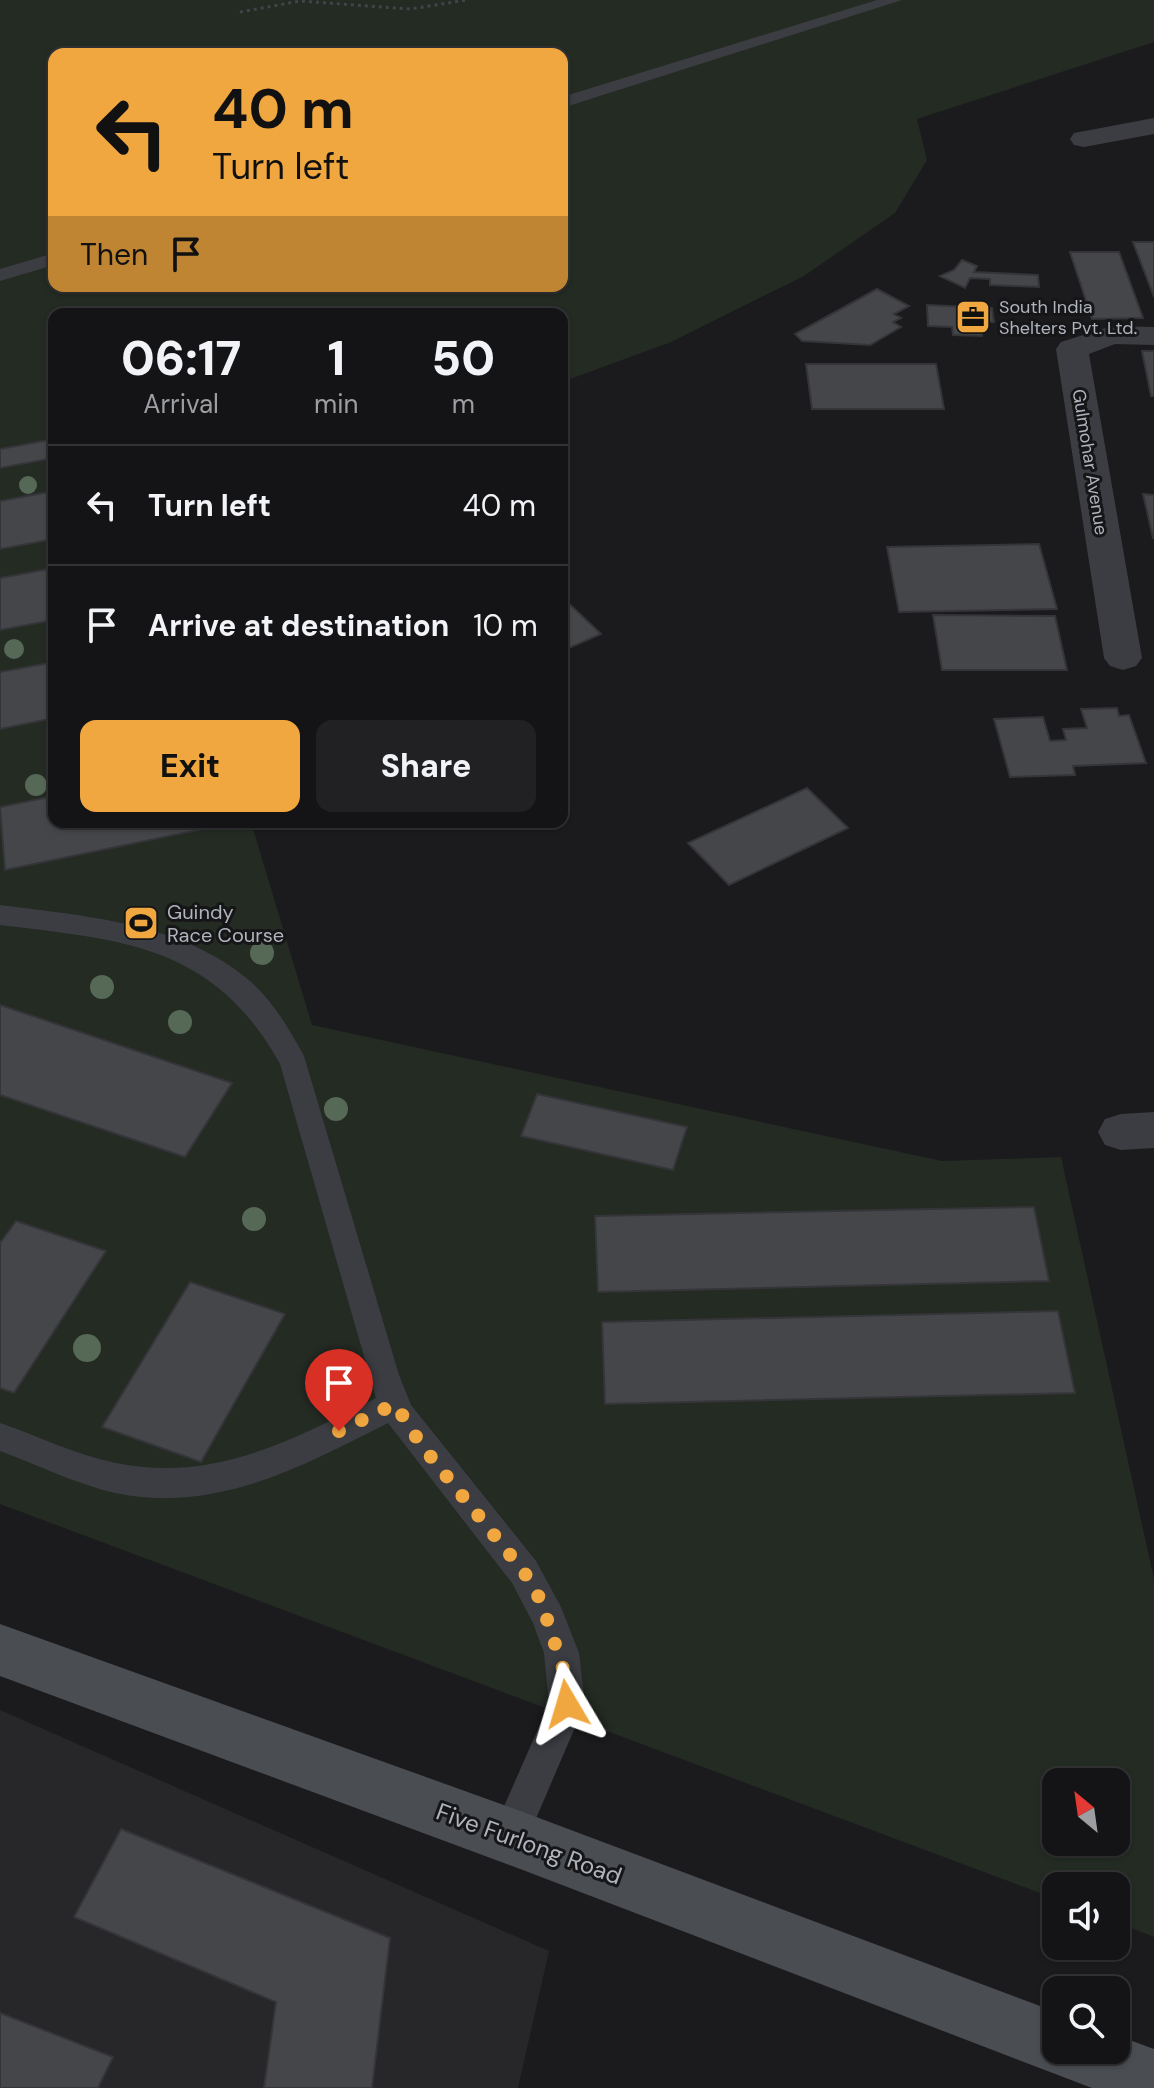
<!DOCTYPE html>
<style>
:root{--surface:#141416;--page:#212123;--text:#f1f3f6;--muted:#9d9ea1;--line:#333335;--accent:#f0a740}
body{margin:0;font-family:"DM Sans",sans-serif;background:var(--page);color:var(--text);height:100vh;display:flex;flex-direction:column;font-size:30px;white-space:nowrap}
*{box-sizing:border-box;margin:0}
p{font-size:26px;color:var(--muted)}
.icon{flex:none;width:44px;height:44px;fill:none;stroke:currentColor;stroke-width:2;stroke-linecap:round;stroke-linejoin:round}
.map{position:relative;flex:1;overflow:hidden}
.sheet{position:absolute;left:48px;top:308px;width:520px;height:520px;display:flex;flex-direction:column;background:var(--surface);border-radius:16px;box-shadow:0 2px 6px #0004,0 0 0 2px var(--line)}
.sheet>*{flex:none}
.guide{position:absolute;left:48px;top:48px;width:520px;height:244px;border-radius:16px;box-shadow:0 2px 6px #0004,0 0 0 2px var(--line);background:#f0a740;color:#111;overflow:hidden}
.needle{width:52px;rotate:331deg}
.buttons{position:absolute;left:1042px;top:1768px;display:grid;gap:16px}
.buttons a{display:grid;place-items:center;width:88px;height:88px;border-radius:16px;background:var(--surface);box-shadow:0 2px 6px #0004,0 0 0 2px var(--line);font-size:40px}
.pin{position:absolute;display:grid;place-items:center;width:68px;height:68px;color:#fff;margin:-82px -34px;border-radius:50% 50% 50% 0;rotate:-45deg;box-shadow:0 0 8px #0007}
.pin .icon{rotate:45deg}
.me{position:absolute;width:88px;margin:-44px;rotate:353deg;stroke-linejoin:round;filter:drop-shadow(0 0 6px #0008)}
.turn{display:flex;align-items:center;gap:28px;height:168px;padding:0 32px;font-size:36px}
.turn .icon{width:104px;height:104px;stroke-width:2.5}
.turn b{display:block;font-size:56px;line-height:68px}
.then{display:flex;align-items:center;height:76px;padding:0 32px;background:#0003;gap:16px;font-size:30px}
.eta{display:flex;justify-content:space-evenly;align-items:center;height:136px;text-align:center}
.eta b{font-size:48px;font-weight:800;line-height:56px}
.button{display:flex;gap:16px;margin-top:auto;padding:16px 32px}
.button a{flex:1;height:92px;border-radius:16px;background:var(--accent);color:#111;font-size:32px;font-weight:800;line-height:92px;text-align:center}
.button a+a{background:var(--page);color:var(--text)}
ul{padding:0;list-style:none}
li{display:flex;align-items:center;gap:24px;height:120px;padding:0 32px;border-top:2px solid var(--line)}
li div{flex:1}
li b{display:block;font-size:30px}
li em{font-style:normal}
.map>svg:first-child{display:block}
.built{fill:#27272a}
.green{fill:#232b23;fill-rule:evenodd}
.building{fill:#45464a;stroke:#353539;stroke-width:2}
.lines{fill:none;stroke-linecap:round;stroke-linejoin:round}
.path{stroke:#424449;stroke-width:3;stroke-dasharray:3 4;stroke-linecap:butt}
.lane{fill:#3c3d42;fill-rule:evenodd}
.street{fill:#3c3d42;fill-rule:evenodd}
.secondary{fill:#4a4d52;fill-rule:evenodd}
.tree{fill:#566856}
.route{stroke:#f0a740;stroke-width:14;stroke-dasharray:0 25.2}
.labels{text-anchor:middle;stroke-width:6;stroke-linejoin:round;paint-order:stroke}
.far-poi-label{font-size:18px;fill:#aeb3bc;stroke:#161618;text-anchor:start}
.far-street-label{font-size:18px;fill:#aeb3bc;stroke:#161618}
.poi-label{font-size:20px;fill:#aeb3bc;stroke:#161618;text-anchor:start}
.near-street-label{font-size:24px;fill:#aeb3bc;stroke:#161618}
</style>
<div class="map">
<svg width="1154" height="2088" viewBox="0 0 1154 2088">
<rect width="100%" height="100%" fill="#1b1b1d"/>
<!-- built -->
<path class="built" d="M0,1710L549,1951L518,2088H0Z"/>
<!-- green -->
<path class="green" d="M0,0H1154V42L917,119L927,160L895,213L804,276L671,342L562,382V314H54V822H251L312,1025L942,1161L1061,1157L1154,1579V1937L1116,1922V1886H1056V1899L0,1504ZM54,54H562V286H54ZM1056,1782H1116V1842H1056Z"/>
<!-- building -->
<path class="building" d="M1133,242H1154V297Z
M1070,252H1119L1143,318L1092,319Z
M962,260L977,266L974,272L1038,275L1039,287L990,285V279L970,278L965,288L940,276L954,270Z
M877,289L909,306L894,314L901,318L893,322L901,327L870,345L802,341L795,334Z
M927,305L992,308L994,322H981L982,336L953,335L952,327L928,326Z
M1142,351H1154V396H1151Z
M806,364H936L944,409H812Z
M54,439V458L0,468V449Z
M54,491V539L0,549V501Z
M1143,494L1154,495V538H1153Z
M1039,544L1057,609L899,612L887,547Z
M54,568V620L0,630V578Z
M562,597L601,634L562,651Z
M933,615L1055,616L1067,670H942Z
M54,662V718L0,729V672Z
M1117,708L1119,716L1129,715L1146,763L1073,766L1075,775L1010,777L994,719L1043,717L1050,741L1066,740L1063,729L1087,728L1081,709Z
M807,788L848,828L729,885L688,843Z
M54,796V822H201L203,829L5,870L0,807Z
M0,1005L232,1083L185,1157L0,1095Z
M537,1094L687,1127L673,1170L521,1136Z
M1034,1207L1049,1281L598,1292L595,1216Z
M16,1221L106,1251L14,1393L0,1388V1243Z
M190,1282L285,1314L201,1462L102,1427Z
M1058,1311L1075,1393L605,1404L602,1322Z
M121,1829L390,1938L372,2088H264L276,2002L74,1917Z
M0,2013L113,2057L98,2088H0Z"/>
<g class="lines">
<!-- path -->
<path class="path" d="M240,12L300,1L411,9L466,0"/>
<!-- lane -->
<path class="lane" d="M877,0H902L562,108V97Z
M54,253V265L0,281V269Z
M0,905C85,916 183,923 250,981C274,1002 289,1029 304,1056L399,1375L411,1405L536,1561L561,1607L579,1653L585,1704L523,1849L510,1855L497,1849L491,1836L549,1704L544,1653L533,1623L512,1583L388,1423C301,1467 216,1514 115,1493C76,1484 38,1465 0,1451V1423C38,1436 76,1455 116,1463C214,1483 292,1440 376,1398L280,1064C214,945 124,940 0,925Z"/>
<!-- street -->
<path class="street" d="M1154,118V134L1084,147L1074,145L1070,139L1074,133Z
M1112,326L1154,327V345L1115,344L1089,354L1142,658L1136,666L1123,670L1110,666L1104,658L1056,349L1061,342Z
M1154,1112V1148L1121,1150L1105,1145L1098,1132L1105,1119L1121,1114Z"/>
<!-- secondary -->
<path class="secondary" d="M0,1624L515,1809L1056,2012V2050H1116V2035L1154,2049V2088H1092L515,1867L0,1676Z"/>
</g>
<!-- trees -->
<g class="tree">
<circle cx="28" cy="485" r="9"/>
<circle cx="14" cy="649" r="10"/>
<circle cx="36" cy="785" r="11"/>
<circle cx="262" cy="953" r="12"/>
<circle cx="102" cy="987" r="12"/>
<circle cx="180" cy="1022" r="12"/>
<circle cx="336" cy="1109" r="12"/>
<circle cx="254" cy="1219" r="12"/>
<circle cx="87" cy="1348" r="14"/>
</g>
<g class="lines">
<!-- route -->
<path class="route" d="M339,1431L395,1404L422,1446L524,1572L541,1601L567,1681V1704"/>
</g>
<!-- icons -->
<defs>
<g id="office-square" transform="scale(1.8)"><rect x="-9" y="-9" width="18" height="18" rx="4" fill="#f0a740" stroke="#161618"/><path d="M-6-3h4V-5.5h4V-3h4V5H-6ZM-1-4.5V-3h2v-1.5ZM-6 0V1H6V0Z" fill="#111"/></g>
<g id="stadium-square" transform="scale(1.8)"><rect x="-9" y="-9" width="18" height="18" rx="4" fill="#f0a740" stroke="#161618"/><path d="M0-5a6.5 5 0 1 0 0 10a6.5 5 0 1 0 0-10ZM-3.5-1.8h7v3.6h-7Z" fill="#111"/></g>
</defs>
<g fill-rule="evenodd">
<use href="#office-square" x="973" y="317"/>
<use href="#stadium-square" x="141" y="923"/>
</g>
<g class="labels">
<!-- far-poi labels -->
<g class="far-poi-label">
<text x="999" y="313">South India<tspan x="999" dy="21">Shelters Pvt. Ltd.</tspan></text>
</g>
<!-- far-street labels -->
<g class="far-street-label">
<text transform="translate(1090 462) rotate(81)" y="6">Gulmohar Avenue</text>
</g>
<!-- poi labels -->
<g class="poi-label">
<text x="167" y="919">Guindy<tspan x="167" dy="23">Race Course</tspan></text>
</g>
<!-- near-street labels -->
<g class="near-street-label">
<text transform="translate(529 1844) rotate(20)" y="8">Five Furlong Road</text>
</g>
</g>
</svg>
<div class="buttons">
<a><svg class="needle" viewBox="-14 -14 28 28"><path d="M0-13l5 13h-10z" fill="#e53935"/><path d="M0 13l5-13h-10z" fill="#9d9ea1"/></svg></a>
<a><svg class="icon" aria-label="sound" viewBox="0 0 24 24"><path d="M4 9h4l5-4v14l-5-4H4zM17 9q2 3 0 6"/></svg></a>
<a><svg class="icon" aria-label="search" viewBox="0 0 24 24"><circle cx="10" cy="10" r="6"/><path d="M15 15l6 6"/></svg></a>
</div>
<div class="pin" style="left:339px;top:1431px;background:#d93025"><svg class="icon" aria-label="arrive" viewBox="0 0 24 24"><path d="M6 21V4h12l-3 4 3 4H6"/></svg></div>
<svg class="me" style="left:567px;top:1704px" viewBox="-20 -20 40 40"><path d="M0-17L14 15 0 8-14 15z" fill="#f0a740" stroke="#fff" stroke-width="4"/></svg>
<div class="guide">
<div class="turn"><svg class="icon" aria-label="left" viewBox="0 0 24 24"><path d="M17 20v-9H6M10 6l-5 5 5 5"/></svg><div><b>40 m</b>Turn left</div></div>
<div class="then">Then<svg class="icon" aria-label="arrive" viewBox="0 0 24 24"><path d="M6 21V4h12l-3 4 3 4H6"/></svg></div>
</div>
<section class="sheet">
<div class="eta">
<div><b>06:17</b><p>Arrival</p></div>
<div><b>1</b><p>min</p></div>
<div><b>50</b><p>m</p></div>
</div>
<ul>
<li><svg class="icon" aria-label="left" viewBox="0 0 24 24"><path d="M17 20v-9H6M10 6l-5 5 5 5"/></svg><div><b>Turn left</b></div><em>40 m</em></li>
<li><svg class="icon" aria-label="arrive" viewBox="0 0 24 24"><path d="M6 21V4h12l-3 4 3 4H6"/></svg><div><b>Arrive at destination</b></div><em>10 m</em></li>
</ul>
<div class="button"><a>Exit</a><a>Share</a></div>
</section>
</div>
